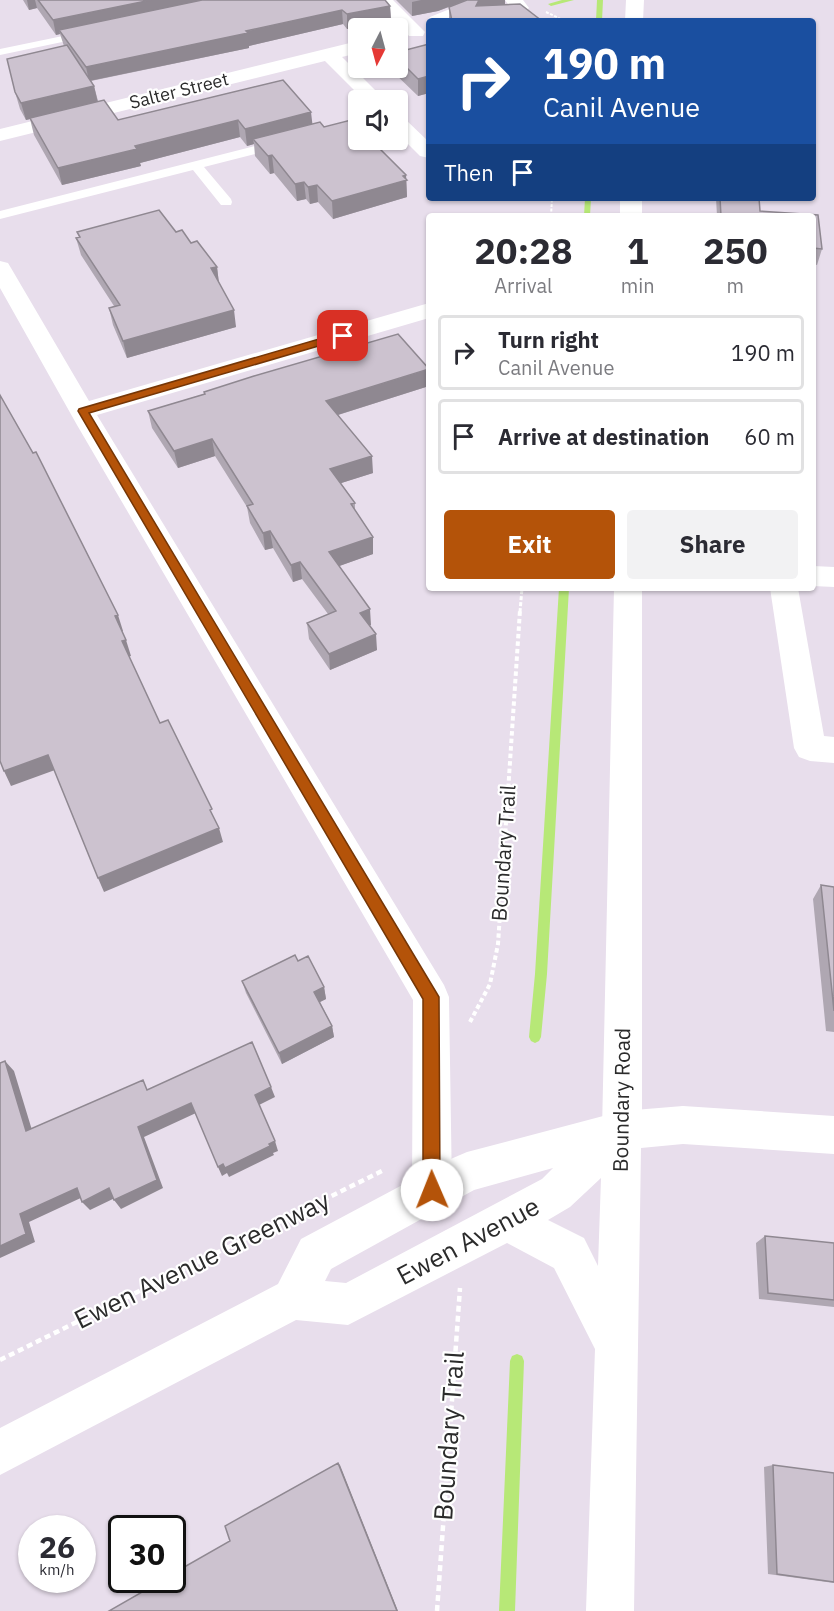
<!DOCTYPE html>
<style>
:root{--surface:#fff;--page:#f2f2f3;--text:#2b2b33;--muted:#7c7c81;--line:#e1e1e2;--accent:#b45309}
body{margin:0;font-family:"IBM Plex Sans",sans-serif;background:var(--page);color:var(--text);height:100vh;display:flex;flex-direction:column;font-size:22px;white-space:nowrap}
*{box-sizing:border-box;margin:0}
p{font-size:20px;color:var(--muted)}
.icon{flex:none;width:33px;height:33px;fill:none;stroke:currentColor;stroke-width:2;stroke-linecap:round;stroke-linejoin:round}
.map{position:relative;flex:1;overflow:hidden}
.side{position:absolute;left:426px;top:213px;width:390px;height:378px;display:flex;flex-direction:column;background:var(--surface);border-radius:6px;box-shadow:0 2px 4px #0004}
.side>*{flex:none}
.guide{position:absolute;left:426px;top:18px;width:390px;height:183px;border-radius:6px;box-shadow:0 2px 4px #0004;background:#1a4fa0;color:#fff;overflow:hidden}
.needle{width:39px;rotate:186deg}
.controls{position:absolute;left:348px;top:18px;display:grid;gap:12px}
.controls a{display:grid;place-items:center;width:60px;height:60px;border-radius:6px;background:var(--surface);box-shadow:0 2px 4px #0004;font-size:30px}
.speed{position:absolute;left:18px;top:1515px;display:flex;gap:12px;font-size:30px;font-weight:700;text-align:center}
.speed>*{display:grid;place-content:center;width:78px;height:78px;border-radius:50%;background:var(--surface);box-shadow:0 2px 4px #0004;line-height:1}
.speed small{font-size:15px;font-weight:400}
.speed .limit{border:3px solid #111;border-radius:9px;background:#fff;color:#111}
.pin{position:absolute;display:grid;place-items:center;width:51px;height:51px;color:#fff;margin:-26px;border-radius:12px;box-shadow:0 3px 9px #0006}
.me{position:absolute;width:66px;margin:-33px;rotate:359deg;stroke-linejoin:round;filter:drop-shadow(0 0 4px #0008)}
.turn{display:flex;align-items:center;gap:21px;height:126px;padding:0 18px;font-size:27px}
.turn .icon{width:78px;height:78px;stroke-width:2.5}
.turn b{display:block;font-size:42px;line-height:51px}
.then{display:flex;align-items:center;height:57px;padding:0 18px;background:#0003;gap:12px;font-size:22px}
.eta{display:flex;justify-content:space-evenly;align-items:center;height:102px;text-align:center}
.eta b{font-size:36px;font-weight:700;line-height:42px}
.action{display:flex;gap:12px;margin-top:auto;padding:12px 18px}
.action a{flex:1;height:69px;border-radius:6px;background:var(--accent);color:#fff;font-size:24px;font-weight:700;line-height:69px;text-align:center}
.action a+a{background:var(--page);color:var(--text)}
ul{padding:0;list-style:none}
li{display:flex;align-items:center;gap:18px;height:75px;margin:0 12px 9px;padding:0 6px;border:3px solid var(--line);border-radius:6px}
li div{flex:1}
li b{display:block;font-size:22px}
li em{font-style:normal}
.map>svg:first-child{display:block}
.lines{fill:none;stroke-linecap:round;stroke-linejoin:round}
.stream{fill:#b7e877;fill-rule:evenodd}
.path-far3{stroke:#fff;stroke-width:2;stroke-dasharray:3 1.5;stroke-linecap:butt}
.path-far2{stroke:#fff;stroke-width:3;stroke-dasharray:4 2;stroke-linecap:butt}
.path-far1{stroke:#fff;stroke-width:4;stroke-dasharray:4.5 3;stroke-linecap:butt}
.path{stroke:#fff;stroke-width:4.5;stroke-dasharray:6 4;stroke-linecap:butt}
.lane{fill:#fff;fill-rule:evenodd}
.street{fill:#fff;fill-rule:evenodd}
.secondary{fill:#fff;fill-rule:evenodd}
.wall{fill:#afa7b2}
.shaded-wall{fill:#8f8891}
.building{fill:#ccc2cf;stroke:#8f8891;stroke-width:1.5}
.route{fill:#b45309;stroke:#753606;stroke-width:1.5}
.labels{text-anchor:middle;stroke-width:4.5;stroke-linejoin:round;paint-order:stroke}
.far-street-label{font-size:18px;fill:#2b2b2b;stroke:#fff}
.street-label{font-size:21px;fill:#2b2b2b;stroke:#fff}
.near-street-label{font-size:26px;fill:#2b2b2b;stroke:#fff}
</style>
<div class="map">
<svg width="834" height="1611" viewBox="0 0 834 1611">
<rect width="100%" height="100%" fill="#e8deec"/>
<g class="lines">
<!-- stream -->
<path class="stream" d="M562,0H574L551,6L548,4Z
M597,0H603L602,21H596Z
M585,198H591L590,216H584Z
M559,588H569L547,974L541,1037L539,1041L535,1043L531,1041L529,1037L535,974Z
M517,1354L522,1356L524,1361L515,1611H499L510,1361L512,1356Z"/>
<!-- path-far3 -->
<path class="path-far3" d="M546,12L565,21
M551,216L552,198"/>
<!-- path-far2 -->
<path class="path-far2" d="M520,612L522,588"/>
<!-- path-far1 -->
<path class="path-far1" d="M470,1022L490,984L498,944L520,610"/>
<!-- path -->
<path class="path" d="M0,1360L384,1170
M437,1611L460,1288"/>
<!-- lane -->
<path class="lane" d="M87,31L92,34L91,36L0,55V49Z
M279,140L285,144L283,147L204,167L231,199L232,202L231,205H221L193,170L0,219V211Z"/>
<!-- street -->
<path class="street" d="M374,0H393L425,32L423,36H409Z
M472,0H497L494,4L452,21H429V24L427,21L430,17Z
M505,0H523L529,8L517,19L477,21L480,17L505,11L510,7Z
M626,0H644L643,21H625Z
M358,41V53L342,57L385,100H364L325,61L0,141V129Z
M398,117L405,119L429,142V158L420,156L398,134Z
M620,198H642V216H620Z
M0,261L8,263L11,268L89,401L429,303V318L97,415L444,985L449,997L452,1190L446,1204L432,1210L418,1204L412,1190L413,1000L77,425L0,288Z
M813,566L834,567V587L813,586Z
M614,588H642V1130L636,1144L622,1149L608,1144L602,1130Z
M770,588H798L824,736L834,737V763L810,761L799,757L794,748Z
M683,1106L834,1116V1154L683,1144L669,1139L664,1125L669,1111Z"/>
<!-- secondary -->
<path class="secondary" d="M683,1106L697,1111L702,1125L697,1139L683,1144L641,1148L634,1611H586L595,1349L554,1268L507,1243L348,1325L296,1320L0,1475V1428L278,1284L301,1239L453,1158L467,1152L622,1111ZM553,1168L542,1179L346,1283L325,1281L331,1269L474,1190ZM601,1178L598,1266L584,1238L548,1220L570,1207Z"/>
</g>
<!-- wall -->
<path class="wall" d="M23,0H385L390,6L391,20L347,29L343,24L249,46V48L91,81L94,86L98,101L118,120L283,80L312,124L324,127L406,175L407,197L333,219L318,202L310,204L306,199L297,201L274,173L270,174L255,156L254,144L247,146L240,137L140,163L141,166L62,185L34,135L30,119L26,120L20,109L15,92L64,46L60,34L56,35L37,8L29,10Z
M396,0H466L505,4L542,21H449V7L438,11L412,16Z
M429,44V93L418,96L391,70V68H398V52Z
M716,198H759L760,211L818,215L822,249L817,265L813,264V216H717Z
M77,232H176L191,243L217,267L219,283L236,327L127,358L113,325L109,308L114,306L81,255L76,238L79,237Z
M429,386L338,415L373,473L341,483L355,503V510L373,537V554L339,566L371,625H370L377,650L330,670L309,639L307,623L328,614L302,579L293,582L273,548L265,550L250,523L247,507L215,456L178,468L152,428L148,411L204,394V392Z
M821,885L834,887V1032L826,1031L813,899Z
M298,961L324,987L326,999L320,1002L332,1026L334,1037L282,1064L246,993L242,981Z
M765,1236L834,1243V1307L759,1299L756,1243Z
M773,1465L834,1473V1583L768,1574L764,1467Z"/>
<!-- shaded-wall -->
<path class="shaded-wall" d="M27,0H35L37,8L29,10Z
M151,0H222L59,30L60,34L56,35L53,20Z
M421,0H466L438,11L412,16V2Z
M479,0H505V8L476,6Z
M390,6L391,20L347,29V14Z
M342,10L343,24L249,46V48L89,81L86,67Z
M429,76V93L418,96V79Z
M94,86L98,103L26,120L21,103Z
M311,112L313,129L253,139L254,144L247,146L245,129Z
M238,120L240,137L140,163L141,166L62,185L58,168L135,146Z
M272,155L274,173L270,174L268,156Z
M406,175L407,197L333,219L332,201Z
M304,182L306,199L297,201L295,184Z
M317,185L318,202L310,204L308,187Z
M217,267L219,284L211,268Z
M234,310L236,327L127,358L123,341Z
M429,369V386L328,418L326,401Z
M212,439L215,456L178,468L174,451Z
M372,456L373,473L332,486L330,469Z
M270,531L273,548L265,550L263,533Z
M373,537V554L331,569L329,552Z
M300,562L302,579L293,582L291,565Z
M370,609L371,625L361,629L360,613Z
M118,615L123,631L120,632L115,616Z
M376,634L377,650L330,670L329,654Z
M126,640L131,656L127,657L122,641Z
M48,755L55,770L11,786L4,771Z
M219,828L223,842L104,892L98,878Z
M324,987L326,999L316,1004L314,992Z
M332,1026L334,1037L282,1064L279,1053Z
M5,1061L14,1071L35,1140L26,1131Z
M271,1087L275,1097L259,1105L255,1095Z
M191,1103L196,1113L144,1137L163,1188L121,1209L114,1200L138,1127Z
M275,1141L278,1151L273,1153L274,1155L229,1177L227,1173L222,1176L218,1167Z
M77,1188L85,1196L29,1222L35,1242L0,1258V1246L20,1214Z
M109,1188L117,1197L90,1210L82,1202Z
M338,1463L340,1465L398,1611H397Z"/>
<!-- building -->
<path class="building" d="M38,0H151L53,20Z
M202,0H385L390,6L347,14L342,10L246,31L248,33L86,67L59,30Z
M467,0H479L476,6L520,4L542,21H452L449,7Z
M429,44V76L418,79L398,59V52Z
M67,45L94,86L21,103L15,92L7,59Z
M283,80L311,112L245,129L238,120L135,146L137,149L58,168L30,118L104,100L118,120Z
M351,120L358,127V140H371L406,175L403,176L407,180L332,201L317,185L308,187L304,182L295,184L272,155L268,156L253,139L320,122L324,127Z
M720,198H759L760,211L818,215L822,249L813,248V216H721Z
M159,210L176,232L182,230L191,243L197,241L217,267L211,268L234,310L123,341L109,308L120,305L76,238L80,237L77,232Z
M398,334L429,369L326,401L372,456L330,469L355,503L351,504L373,537L329,552L370,609L360,613L376,634L329,654L307,623L336,611L300,562L291,565L270,531L263,533L247,506L253,504L212,439L174,451L148,411L205,394L204,392L254,376Z
M0,395L33,453L36,452L118,615L115,616L126,640L122,641L160,723L168,720L212,809L210,810L219,828L98,878L48,755L4,771L0,761Z
M821,885L834,887V1011Z
M295,955L298,961L308,956L324,987L314,992L332,1026L279,1053L242,981Z
M252,1042L271,1087L255,1095L275,1141L269,1144L270,1146L225,1168L223,1164L218,1167L191,1103L138,1127L157,1180L114,1200L109,1188L82,1202L77,1188L20,1214L26,1234L0,1246V1063L5,1061L26,1131L143,1080L147,1090Z
M765,1236L834,1243V1300L768,1293Z
M338,1463L397,1611H109L163,1580H172V1574L230,1541L225,1526Z
M773,1465L834,1473V1582L777,1574Z"/>
<!-- route -->
<path class="route" d="M343,332L346,333V338L89,413L436,992L439,997L440,1190L438,1196L432,1198L426,1196L423,1190V999L78,411L79,409Z"/>
<g class="labels">
<!-- far-street labels -->
<g class="far-street-label">
<text transform="translate(179 91) rotate(-14)" y="6">Salter Street</text>
</g>
<!-- street labels -->
<g class="street-label">
<text transform="translate(504 853) rotate(-86)" y="7">Boundary Trail</text>
<text transform="translate(622 1100) rotate(-89)" y="7">Boundary Road</text>
</g>
<!-- near-street labels -->
<g class="near-street-label">
<text transform="translate(468 1241) rotate(-28)" y="9">Ewen Avenue</text>
<text transform="translate(202 1260) rotate(-26)" y="9">Ewen Avenue Greenway</text>
<text transform="translate(449 1436) rotate(-86)" y="9">Boundary Trail</text>
</g>
</g>
</svg>
<div class="controls">
<a><svg class="needle" viewBox="-14 -14 28 28"><path d="M0-13l5 13h-10z" fill="#e53935"/><path d="M0 13l5-13h-10z" fill="#7c7c81"/></svg></a>
<a><svg class="icon" aria-label="sound" viewBox="0 0 24 24"><path d="M4 9h4l5-4v14l-5-4H4zM17 9q2 3 0 6"/></svg></a>
</div>
<div class="speed"><div>26<small>km/h</small></div><div class="limit">30</div></div>
<div class="pin" style="left:343px;top:336px;background:#d93025"><svg class="icon" aria-label="arrive" viewBox="0 0 24 24"><path d="M6 21V4h12l-3 4 3 4H6"/></svg></div>
<svg class="me" style="left:432px;top:1190px" viewBox="-20 -20 40 40"><circle r="19" fill="#fff"/><path d="M0-13L10 11 0 6-10 11z" fill="#b45309"/></svg>
<div class="guide">
<div class="turn"><svg class="icon" aria-label="right" viewBox="0 0 24 24"><path d="M7 20v-9h11M14 6l5 5-5 5"/></svg><div><b>190 m</b>Canil Avenue</div></div>
<div class="then">Then<svg class="icon" aria-label="arrive" viewBox="0 0 24 24"><path d="M6 21V4h12l-3 4 3 4H6"/></svg></div>
</div>
<section class="side">
<div class="eta">
<div><b>20:28</b><p>Arrival</p></div>
<div><b>1</b><p>min</p></div>
<div><b>250</b><p>m</p></div>
</div>
<ul>
<li><svg class="icon" aria-label="right" viewBox="0 0 24 24"><path d="M7 20v-9h11M14 6l5 5-5 5"/></svg><div><b>Turn right</b><p>Canil Avenue</p></div><em>190 m</em></li>
<li><svg class="icon" aria-label="arrive" viewBox="0 0 24 24"><path d="M6 21V4h12l-3 4 3 4H6"/></svg><div><b>Arrive at destination</b></div><em>60 m</em></li>
</ul>
<div class="action"><a>Exit</a><a>Share</a></div>
</section>
</div>
